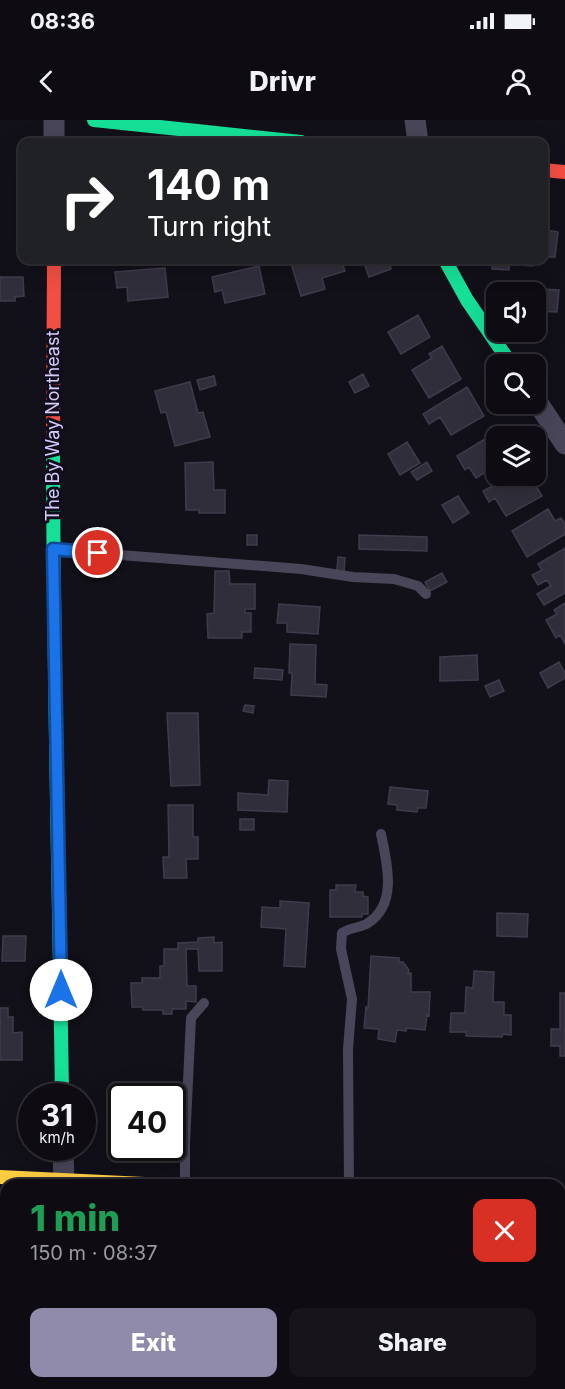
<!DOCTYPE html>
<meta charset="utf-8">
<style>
:root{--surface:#0e0c12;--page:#17151b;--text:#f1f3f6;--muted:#9b9b9f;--line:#2e2c32;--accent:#918bab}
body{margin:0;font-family:Inter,sans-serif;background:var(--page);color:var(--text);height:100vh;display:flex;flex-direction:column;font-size:22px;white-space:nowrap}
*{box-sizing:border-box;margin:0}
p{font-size:20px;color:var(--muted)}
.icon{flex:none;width:33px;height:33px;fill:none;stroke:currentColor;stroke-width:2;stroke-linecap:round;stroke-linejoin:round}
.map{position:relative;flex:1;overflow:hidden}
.sheet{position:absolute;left:0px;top:1059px;width:566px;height:210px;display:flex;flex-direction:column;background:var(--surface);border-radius:18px 18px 0 0;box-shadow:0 6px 24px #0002,0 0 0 2px var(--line)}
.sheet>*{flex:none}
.guide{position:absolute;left:18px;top:18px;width:530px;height:126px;border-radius:12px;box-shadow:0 6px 24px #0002,0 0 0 2px var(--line);background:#202124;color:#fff;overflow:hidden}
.buttons{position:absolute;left:486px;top:162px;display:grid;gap:12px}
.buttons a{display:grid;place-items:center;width:60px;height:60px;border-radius:12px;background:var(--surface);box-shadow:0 6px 24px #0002,0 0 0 2px var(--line);font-size:30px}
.speed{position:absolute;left:18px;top:963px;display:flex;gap:12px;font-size:30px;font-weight:700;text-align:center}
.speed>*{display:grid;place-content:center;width:78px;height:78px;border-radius:50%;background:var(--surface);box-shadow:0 6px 24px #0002,0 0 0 2px var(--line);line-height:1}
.speed small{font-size:15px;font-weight:400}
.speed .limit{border:3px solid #111;border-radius:9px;background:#fff;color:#111}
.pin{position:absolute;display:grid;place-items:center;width:51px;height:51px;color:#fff;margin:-26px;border:3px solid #fff;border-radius:50%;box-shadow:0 2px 6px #0007}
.me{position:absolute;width:66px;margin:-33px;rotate:0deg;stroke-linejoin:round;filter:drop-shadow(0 0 4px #0008)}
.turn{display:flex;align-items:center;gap:21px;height:126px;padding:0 30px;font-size:27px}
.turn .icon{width:78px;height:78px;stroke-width:2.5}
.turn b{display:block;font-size:42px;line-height:51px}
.round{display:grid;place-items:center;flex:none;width:63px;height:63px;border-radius:12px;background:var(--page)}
.head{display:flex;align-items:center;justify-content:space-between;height:102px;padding:0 30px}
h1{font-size:36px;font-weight:800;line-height:45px;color:#1e9e55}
.button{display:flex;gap:12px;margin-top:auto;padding:12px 30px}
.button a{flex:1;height:69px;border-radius:12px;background:var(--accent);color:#fff;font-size:24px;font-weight:800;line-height:69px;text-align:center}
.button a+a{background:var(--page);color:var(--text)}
.status{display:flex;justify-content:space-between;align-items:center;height:42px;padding:0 30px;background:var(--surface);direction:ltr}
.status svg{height:16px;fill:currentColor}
header{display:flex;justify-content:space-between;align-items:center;height:78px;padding:0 30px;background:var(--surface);font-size:27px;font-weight:800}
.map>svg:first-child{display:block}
.building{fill:#312e3b;stroke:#403b4c;stroke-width:1.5}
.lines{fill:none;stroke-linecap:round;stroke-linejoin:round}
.lane{stroke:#484658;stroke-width:10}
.street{stroke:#484658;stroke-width:21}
.fast{stroke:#16e098;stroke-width:14}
.slow{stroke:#ffcf43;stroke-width:14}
.jam{stroke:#f24e42;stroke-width:14}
.route-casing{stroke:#114b97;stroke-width:15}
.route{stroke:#1a73e8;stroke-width:10}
.labels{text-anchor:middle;stroke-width:6;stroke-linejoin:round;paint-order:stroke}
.street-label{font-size:18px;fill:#d6cdfa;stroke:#110d1c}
</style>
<div class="status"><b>08:36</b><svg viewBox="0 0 49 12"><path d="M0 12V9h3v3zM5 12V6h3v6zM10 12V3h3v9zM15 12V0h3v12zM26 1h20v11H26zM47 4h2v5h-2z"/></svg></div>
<header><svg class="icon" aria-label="back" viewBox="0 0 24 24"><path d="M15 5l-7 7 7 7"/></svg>Drivr<svg class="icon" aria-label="person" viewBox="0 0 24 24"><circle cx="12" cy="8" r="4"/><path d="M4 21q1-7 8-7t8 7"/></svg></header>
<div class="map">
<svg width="565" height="1269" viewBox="0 0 565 1269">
<rect width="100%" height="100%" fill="#121018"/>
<!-- building -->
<path class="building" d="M543,103H548L547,110L558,112L555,137H543Z
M290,140H341L345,151L322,158L325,169L301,176Z
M363,140H399V141L390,144L391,149L369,157Z
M493,140H509V150L492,149Z
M521,140H543H534L533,146L520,145Z
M259,146L265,174L225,183L222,170L215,172L212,157Z
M165,148L168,177L128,181L127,167L117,168L115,152Z
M0,157H23L24,176L15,177V181H0Z
M540,169L559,170L557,192L539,191Z
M418,195L430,217L401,234L388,212Z
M442,226L461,259L429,278L412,250L432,238L429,234Z
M363,254L369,266L355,273L349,262Z
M214,256L216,265L200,270L197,260Z
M190,262L198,293L203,292L210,317L175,326L166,292L161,293L155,271Z
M467,267L484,296L451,315L440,297L429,304L423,294Z
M506,306L512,316H496V346L476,358L469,347L465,350L457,336Z
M407,322L420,343L400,355L388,334Z
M213,342L214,370H225V393H199V390H186L185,343Z
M427,342L432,351L417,360L411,352Z
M511,356H522L527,364L533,361L542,376L506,396L495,378L489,382L483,371Z
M458,376L469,393L453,403L442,385Z
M548,389L555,401L561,398L565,404V414L527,437L512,411Z
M247,415H257V425H247Z
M359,415L427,417V431L359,429Z
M565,428V473L544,485L537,474L551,466L547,460L538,465L532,455L542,450L538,444Z
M338,437L345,438L344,452L337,451Z
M215,451H229L230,464H255V489H245V493H251V512H242V518H208L207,494L214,493Z
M442,453L447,462L430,471L425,462Z
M565,483V524L560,515L556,518L546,500L557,494L554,490Z
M279,484L320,487L318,514L287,512V503H277Z
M290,524L316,525L315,564L327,565L326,577L291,575L292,553H289Z
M477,535L478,560L440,561V537Z
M559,542L565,553V558L548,568L540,553Z
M255,548L283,550L282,560L254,558Z
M499,560L504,571L490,577L485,566Z
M245,585L254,586L253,593L243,591Z
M167,593H198L200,665L171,666Z
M269,660L288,661L287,692L238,690V673L268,675Z
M390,667L428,671L426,688H418L417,692L397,690V685L388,684Z
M168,685H193V717H198V739H186L187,758H164L163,737H169Z
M240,699H254V710H240Z
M336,765H356L355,772H363V776L368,777V794H362V797H330V770H336Z
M280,781L309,783L305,847L284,846L286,809L261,807L262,787L280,788Z
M497,793L528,794L527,817L497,816Z
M3,816H26L25,841H2Z
M214,817V823L222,822V851H199L198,829H186L187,866H196V882L186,881V889H172V894H163V890H143L142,887H132L131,863H142V858H160V846H164V829H178V823L198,822V818Z
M371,836L399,838V842H403L409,850L408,854L411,853V872H430L429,896L427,895L425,910L406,908V911L397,910L395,922L378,919L379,909L364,908L366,887L368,888Z
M474,851L494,852L493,882H504V895H511V915L503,914L502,917L466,916V912H450L451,893H465L466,867L473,868Z
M560,873H565V936H560V926H551V909H560Z
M0,888H8V897H13V913L22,912V940H0Z
M560,1147H565V1184L560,1183Z
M0,1197H6V1241H0Z
M207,1263H238V1269H207Z
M534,1263H554L553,1269H534Z"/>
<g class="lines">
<!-- lane -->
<path class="lane" d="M56,430L301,449L353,457L394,459L418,466L426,474
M185,1065V1024L191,898L204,883
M349,1065L348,929L352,879L341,829L342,813C351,807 361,808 368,803C398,784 387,743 381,714
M560,1198H565"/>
<!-- street -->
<path class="street" d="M54,0V22
M415,0L418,22
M536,280L565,324
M63,1028L64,1065
M560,1081H565
M64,1269V1263"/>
<!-- fast -->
<path class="fast" d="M94,0L301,22
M445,140L467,180L511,244
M53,319C53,538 59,757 62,976"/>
<!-- slow -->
<path class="slow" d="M0,1057L165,1065"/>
<!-- jam -->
<path class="jam" d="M543,50L565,52
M53,319L54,140"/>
</g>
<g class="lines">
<!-- route casing -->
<g class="route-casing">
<path id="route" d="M61,870L53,429L98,433"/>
</g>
<!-- route -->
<use href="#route" class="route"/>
</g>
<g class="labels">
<!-- street labels -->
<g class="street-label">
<text transform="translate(53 306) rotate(-90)" y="6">The By Way Northeast</text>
</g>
</g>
</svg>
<div class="buttons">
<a><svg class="icon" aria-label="sound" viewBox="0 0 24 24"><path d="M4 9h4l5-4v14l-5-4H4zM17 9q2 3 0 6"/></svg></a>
<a><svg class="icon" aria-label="search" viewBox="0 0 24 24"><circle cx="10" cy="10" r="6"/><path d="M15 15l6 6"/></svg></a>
<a><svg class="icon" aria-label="layers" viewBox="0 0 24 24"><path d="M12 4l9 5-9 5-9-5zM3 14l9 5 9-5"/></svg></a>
</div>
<div class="speed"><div>31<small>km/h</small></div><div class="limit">40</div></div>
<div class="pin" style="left:98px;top:433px;background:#d93025"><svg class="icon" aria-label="arrive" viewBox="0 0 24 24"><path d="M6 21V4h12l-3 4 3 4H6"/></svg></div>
<svg class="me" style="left:61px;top:870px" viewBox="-20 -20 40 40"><circle r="19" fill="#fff"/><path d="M0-13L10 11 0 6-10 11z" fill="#1a73e8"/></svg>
<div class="guide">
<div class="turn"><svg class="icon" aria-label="right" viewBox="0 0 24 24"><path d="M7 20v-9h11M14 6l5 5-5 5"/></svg><div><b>140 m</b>Turn right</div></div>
</div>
<section class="sheet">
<div class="head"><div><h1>1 min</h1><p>150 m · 08:37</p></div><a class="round" style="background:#d93025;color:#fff"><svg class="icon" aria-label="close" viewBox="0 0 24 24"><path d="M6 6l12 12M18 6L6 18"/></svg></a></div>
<div class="button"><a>Exit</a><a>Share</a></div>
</section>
</div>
